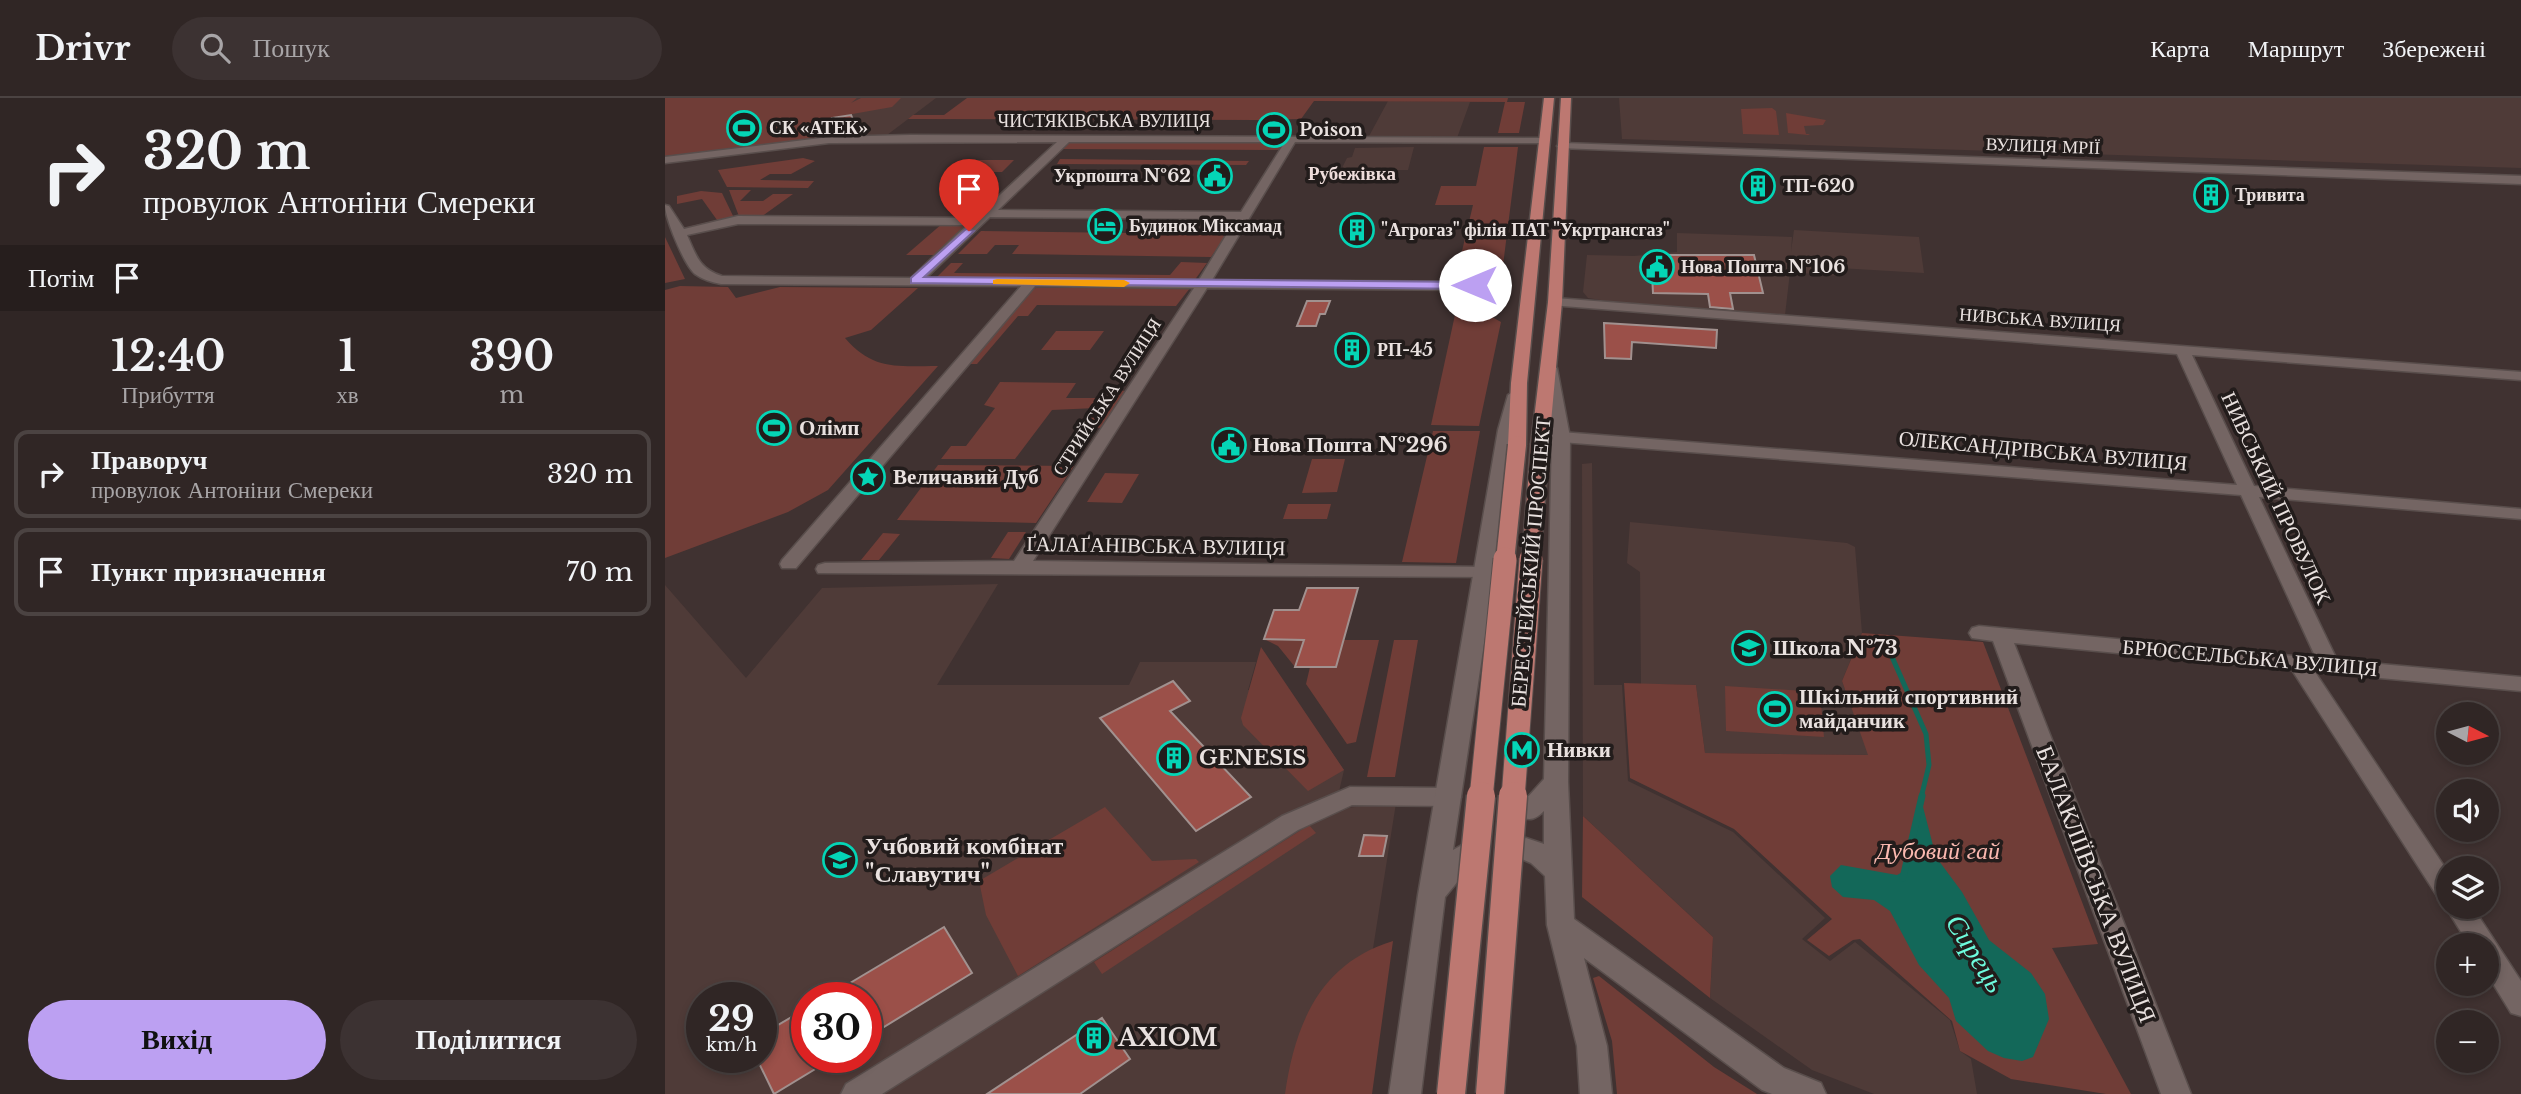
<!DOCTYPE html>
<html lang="uk">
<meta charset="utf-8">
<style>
:root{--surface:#302625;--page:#3c3232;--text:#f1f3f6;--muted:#a8a5a7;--line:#4b4342;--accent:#bca0f2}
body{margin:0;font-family:"Libre Baskerville",serif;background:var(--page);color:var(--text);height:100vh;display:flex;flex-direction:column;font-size:26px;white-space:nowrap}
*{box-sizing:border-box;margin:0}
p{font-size:23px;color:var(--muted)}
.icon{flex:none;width:38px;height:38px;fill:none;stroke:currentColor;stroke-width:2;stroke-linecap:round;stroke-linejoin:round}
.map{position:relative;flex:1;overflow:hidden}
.drawer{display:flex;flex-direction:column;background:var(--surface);width:665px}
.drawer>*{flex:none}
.guide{background:#302625;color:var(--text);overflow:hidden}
.needle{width:46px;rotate:96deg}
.controls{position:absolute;left:1771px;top:604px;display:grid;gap:14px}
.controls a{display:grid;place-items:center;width:63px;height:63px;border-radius:50%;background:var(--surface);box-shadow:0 4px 10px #0003,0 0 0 2px var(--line);font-size:35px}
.speed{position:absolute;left:21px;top:884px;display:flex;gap:14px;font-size:35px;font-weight:700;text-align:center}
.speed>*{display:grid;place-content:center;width:91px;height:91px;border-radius:50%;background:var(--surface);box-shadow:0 4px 10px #0003,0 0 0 2px var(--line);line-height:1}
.speed small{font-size:18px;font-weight:400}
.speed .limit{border:10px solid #d22;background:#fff;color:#111}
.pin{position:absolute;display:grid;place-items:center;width:60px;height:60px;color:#fff;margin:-72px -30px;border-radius:50% 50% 50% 0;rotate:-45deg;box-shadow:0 0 7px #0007}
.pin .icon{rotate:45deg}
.me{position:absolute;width:77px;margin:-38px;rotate:270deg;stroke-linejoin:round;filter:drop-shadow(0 0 5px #0008)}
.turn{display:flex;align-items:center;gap:24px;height:147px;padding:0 28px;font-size:32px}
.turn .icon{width:91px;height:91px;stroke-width:2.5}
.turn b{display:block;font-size:49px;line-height:60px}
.then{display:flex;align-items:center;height:66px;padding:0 28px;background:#0003;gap:14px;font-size:26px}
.eta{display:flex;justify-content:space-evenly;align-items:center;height:119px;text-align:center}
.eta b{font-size:42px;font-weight:600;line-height:49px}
.action{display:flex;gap:14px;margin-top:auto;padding:14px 28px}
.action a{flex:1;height:80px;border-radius:42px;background:var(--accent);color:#111;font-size:28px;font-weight:600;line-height:80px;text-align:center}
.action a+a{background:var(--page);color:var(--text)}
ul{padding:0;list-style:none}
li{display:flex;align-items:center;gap:21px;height:88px;margin:0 14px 10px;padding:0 14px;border:4px solid var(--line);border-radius:14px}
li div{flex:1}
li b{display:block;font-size:26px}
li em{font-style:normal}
header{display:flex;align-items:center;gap:42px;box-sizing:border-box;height:98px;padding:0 35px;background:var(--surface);border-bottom:2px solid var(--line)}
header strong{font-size:33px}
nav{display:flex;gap:38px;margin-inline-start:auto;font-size:24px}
.search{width:490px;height:63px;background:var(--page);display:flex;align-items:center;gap:18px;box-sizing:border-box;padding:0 24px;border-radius:38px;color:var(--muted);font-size:26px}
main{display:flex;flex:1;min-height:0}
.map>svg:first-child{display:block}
.built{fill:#4f3b38;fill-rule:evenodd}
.green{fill:#703d37}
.water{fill:#136859}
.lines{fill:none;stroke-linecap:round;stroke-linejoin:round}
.stream-far1{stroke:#136859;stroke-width:5}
.stream{stroke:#136859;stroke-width:7}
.building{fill:#9b5049;stroke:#a1918f;stroke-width:2}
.street-casing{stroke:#594e4c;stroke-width:3}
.secondary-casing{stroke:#594e4c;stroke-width:3}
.primary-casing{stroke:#594e4c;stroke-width:3}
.street{fill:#746563;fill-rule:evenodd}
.secondary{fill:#746563;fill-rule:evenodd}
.primary{fill:#bd7871;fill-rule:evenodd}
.primary-bridge-far2-casing{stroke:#594e4c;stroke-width:21;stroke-linecap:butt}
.primary-bridge-far1-casing{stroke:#594e4c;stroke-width:25;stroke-linecap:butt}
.primary-bridge-casing{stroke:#594e4c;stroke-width:31;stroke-linecap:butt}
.primary-bridge-far2{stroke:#bd7871;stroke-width:18}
.primary-bridge-far1{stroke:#bd7871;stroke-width:23}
.primary-bridge{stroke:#bd7871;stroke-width:28}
.route{fill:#bca0f2;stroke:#7a689d;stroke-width:2}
.slow{fill:#f59e0b}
.labels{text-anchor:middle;stroke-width:7;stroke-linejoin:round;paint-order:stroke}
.far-street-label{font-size:18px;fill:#e9e1df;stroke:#221c1b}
.far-poi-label{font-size:18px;font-weight:bold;fill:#e9e1df;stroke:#221c1b;text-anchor:start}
.far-neighbourhood-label{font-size:19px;font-weight:bold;fill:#eedddb;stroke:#221c1b}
.poi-label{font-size:21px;font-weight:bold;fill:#e9e1df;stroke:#221c1b;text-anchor:start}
.street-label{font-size:21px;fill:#e9e1df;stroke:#221c1b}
.near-poi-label{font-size:24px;font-weight:bold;fill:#e9e1df;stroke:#221c1b;text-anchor:start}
.near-park-label{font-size:24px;font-style:italic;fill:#fbb9b0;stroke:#221c1b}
.near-street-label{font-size:24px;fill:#e9e1df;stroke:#221c1b}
.near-water-label{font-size:28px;font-style:italic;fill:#6dfbdd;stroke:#221c1b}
</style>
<header>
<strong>Drivr</strong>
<div class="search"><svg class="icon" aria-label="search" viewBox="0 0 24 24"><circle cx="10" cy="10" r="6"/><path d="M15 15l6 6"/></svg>Пошук</div>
<nav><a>Карта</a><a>Маршрут</a><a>Збережені</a></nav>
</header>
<main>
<section class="drawer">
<div class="guide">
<div class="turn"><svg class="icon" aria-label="right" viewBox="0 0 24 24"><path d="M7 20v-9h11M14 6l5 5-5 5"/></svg><div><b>320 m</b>провулок Антоніни Смереки</div></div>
<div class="then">Потім<svg class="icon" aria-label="arrive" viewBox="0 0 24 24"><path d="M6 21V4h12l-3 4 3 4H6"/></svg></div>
</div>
<div class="eta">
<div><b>12:40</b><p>Прибуття</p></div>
<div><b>1</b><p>хв</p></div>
<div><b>390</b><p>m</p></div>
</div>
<ul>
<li><svg class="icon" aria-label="right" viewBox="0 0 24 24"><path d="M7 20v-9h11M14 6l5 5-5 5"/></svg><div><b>Праворуч</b><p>провулок Антоніни Смереки</p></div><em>320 m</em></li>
<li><svg class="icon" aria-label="arrive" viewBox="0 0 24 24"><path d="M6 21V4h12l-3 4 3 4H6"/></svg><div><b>Пункт призначення</b></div><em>70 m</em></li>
</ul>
<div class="action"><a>Вихід</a><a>Поділитися</a></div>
</section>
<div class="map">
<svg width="1856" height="996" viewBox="0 0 1856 996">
<rect width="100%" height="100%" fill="#403231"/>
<!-- built -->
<path class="built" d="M192,0H271L222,37L160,40L154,21Z
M954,0H1856V70L957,41Z
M723,3L805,4L792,40H703Z
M749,49L743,72H676L682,60L687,59L690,50Z
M1129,132L1254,139L1259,175L1174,170V178L1125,174L1120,217L942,203L923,200L918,194L922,157L969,158L1012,154V135L1127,139L1126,154Z
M927,365L929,587H957L963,683L1068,734L1160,820L1137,841L1165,863L1190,844L1285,922L1295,953L1306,961L1312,996H1209L1147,972L1045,900L1048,839L918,718L917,366Z
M965,424L1182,445L1190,449L1197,535L1177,583L1204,657L1040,655L1031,587L976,586L975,474L962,465Z
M333,486L272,587H464L475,564H591L583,592L621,588L679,672L670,711L731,705L685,996H0V487L81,580L157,490ZM37,900H96V959H37ZM142,900H201V959H142Z"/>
<!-- green -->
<path class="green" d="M0,0H192L186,5L196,0H236L227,9L165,20L160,40L0,58Z
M302,0H843L842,4H860L854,35H833L840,4L649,3L636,21L595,22L243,21L248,17H279Z
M1107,10L1111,13L1114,37L1078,36L1076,11Z
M1121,15L1161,22L1158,27L1139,28L1141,36H1145L1143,37L1123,35Z
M407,42L621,43L615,52L397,51Z
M819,49H853L836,183H811L812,174H792L808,107H770L776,88H811Z
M138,60L150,63L126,76H105L95,82L149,83L143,90L62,89L53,72Z
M395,61L584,63L581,67L392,66Z
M298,62H349L337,74H284Z
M64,92H86L75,103H98L108,96H128L93,121H75Z
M36,93L57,95L70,122L20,132L18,130L52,122L37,101L12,106V98Z
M549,119L572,121L546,159L347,156L354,147H330L322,156H293L316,133L538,136Z
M278,125H308L273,157H241Z
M0,139L20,181L0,185Z
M516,164L542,165L529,183L270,181L286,165H298L289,175L505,177Z
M15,188L63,189L71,200L115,189L253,190L206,232L180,240C208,273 234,268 273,268L163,392L123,414L0,460V192Z
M371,190H525L511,208L372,207L363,218H353L312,266H302L367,191Z
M798,196L830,199L827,219L836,224L814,328L766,327L793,203Z
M391,233H439L425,252H376Z
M335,284L411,285L401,300H441L447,292L462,293L438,330L419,329L431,310L387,312L350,361H276L286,348H301L330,310L319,307Z
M768,333H815L791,465L737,464Z
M647,361H680L672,394L637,395Z
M273,367L409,368L371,425L232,422Z
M440,375L474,376L457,405L422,404Z
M623,406H666L662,421H618Z
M343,434H361L344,461L326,460Z
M218,435L235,436L214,462H196Z
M1197,535L1318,544L1433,846L1387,850L1466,996H1441L1346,981L1295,953L1287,923L1195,841L1188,842L1164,858L1142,842L1167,821L1069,731L965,680L959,585L1031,587L1040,655L1203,657L1177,583Z
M599,541L639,542L630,569L613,548Z
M679,542H714L691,644L682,646L641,586L645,569H671Z
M729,542H753L730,679H702Z
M596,549L679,672L643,693L578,627L576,620Z
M1060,588L1155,594L1159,639L1061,633Z
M440,709L487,763L531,761L534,764L353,878L321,817L314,783Z
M918,718L1048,839L1045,900L917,799Z
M644,727L651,735L437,876L429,864Z
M728,843L707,996H620C630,926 655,865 728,843Z
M934,878L1049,969L1092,996H952L947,943L928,880Z"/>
<!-- water -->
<path class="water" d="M1257,705L1271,759L1297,794L1324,842L1366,875L1380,896L1384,921L1368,959L1357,963L1339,960L1323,953L1291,923L1284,900L1254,867L1225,813L1209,802L1178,799L1167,789L1165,778L1176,767L1232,777L1243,771Z"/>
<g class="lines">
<!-- stream-far1 -->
<path class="stream-far1" d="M1224,552L1261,636L1264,667L1256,700"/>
<!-- stream -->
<path class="stream" d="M1238,780L1257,698"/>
</g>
<!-- building -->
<path class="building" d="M186,17L193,34L173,36L167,20Z
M986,157H1089L1098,195H1065L1068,211L1045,209L1043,196L988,195Z
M642,203H665L660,216H655L651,228H632Z
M939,225L1052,232L1051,250L967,244L966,261L940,260Z
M642,490H693L671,569H630L639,542L599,541L609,512H634Z
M508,583L525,603L505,613L586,699L531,733L435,620Z
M699,737L722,738L718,758H694Z
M279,829L307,875L201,940V900H160Z
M142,910V959H170L109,996L91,959H96V937Z
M437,920L465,961L415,996H322Z"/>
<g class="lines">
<!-- street casing -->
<g class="street-casing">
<path id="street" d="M245,37L883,40L884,42L879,45L630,44L547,182L820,184L827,188L820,192L542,190L368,463L821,469L830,475L828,479L153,475L151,471L153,467L160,465L349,463L529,190L370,188L131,470H117L115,466L117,462L356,188L56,186C47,184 38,182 30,176C19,167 0,120 0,107L4,108L19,131L73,118L310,120L392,44L164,45L0,65V59L164,39ZM404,44H620L576,114L333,112ZM325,119L571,121L534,182L261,180ZM73,126L302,127L246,180L57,178C34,171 31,157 22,137Z
M890,200L1856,274V282L1527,257L1589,388L1856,411V421L1594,399L1672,562L1856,579V593L1650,574L1783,774V808H1807L1856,883V918L1846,915L1822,876V847H1804L1780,808L1782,804L1774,801L1627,572L1349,545L1526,996H1496L1328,543L1307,540L1304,535L1307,530L1314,528L1651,560L1576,397L896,344L888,339L896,334L1572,387L1512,256L885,207V201Z
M685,689L784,690L792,693L796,699L792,705L784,708L687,707L633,732L217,996H176L181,986L617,718Z"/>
</g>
<!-- secondary casing -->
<g class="secondary-casing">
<path id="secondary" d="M898,45L1856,78V86L894,50L892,48Z
M884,265L892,270L905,339L903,684L909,821L1119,970L1156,985L1161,996H1107L1097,992L919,860L942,948L947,996H915L912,948L882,827L880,778L866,765L852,759L848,751L852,743L861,740L879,746V713C871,721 866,723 855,719L851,712L879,681L887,339L876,270Z
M851,292L859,297L851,332L788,752L804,743L813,746L817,754L780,799L756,996H724L753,797L833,332L843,297Z"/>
</g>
<!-- primary casing -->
<g class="primary-casing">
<path id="primary" d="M879,0H889L862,285L861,347L852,352L843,347L846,285Z
M896,0H906L897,204L884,346L875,351L866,346L883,204Z"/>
</g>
<!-- street -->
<use href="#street" class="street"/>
<!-- secondary -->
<use href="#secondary" class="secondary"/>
<!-- primary -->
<use href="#primary" class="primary"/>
<!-- primary-bridge-far2 casing -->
<g class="primary-bridge-far2-casing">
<path id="primary-bridge-far2" d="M840,463L852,347
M866,463L875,346"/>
</g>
<!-- primary-bridge-far1 casing -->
<g class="primary-bridge-far1-casing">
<path id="primary-bridge-far1" d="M816,700L840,461
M848,700L866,461"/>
</g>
<!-- primary-bridge casing -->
<g class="primary-bridge-casing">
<path id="primary-bridge" d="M786,996L816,698
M825,996L848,698"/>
</g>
<!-- primary-bridge-far2 -->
<use href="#primary-bridge-far2" class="primary-bridge-far2"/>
<!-- primary-bridge-far1 -->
<use href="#primary-bridge-far1" class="primary-bridge-far1"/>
<!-- primary-bridge -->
<use href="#primary-bridge" class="primary-bridge"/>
</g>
<!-- route -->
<path class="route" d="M301,131L309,133L259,179L810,184L816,187L810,191L246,185V180Z"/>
<!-- slow -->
<path class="slow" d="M332,181L459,182L465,185L459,189L328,186V182Z"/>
<!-- icons -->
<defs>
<g id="stadium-ring" transform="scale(1.75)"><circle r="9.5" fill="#221c1b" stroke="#04d5b6" stroke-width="1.5"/><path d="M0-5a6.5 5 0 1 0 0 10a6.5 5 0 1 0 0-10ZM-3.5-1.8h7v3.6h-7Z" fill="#04d5b6"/></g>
<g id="civic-ring" transform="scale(1.75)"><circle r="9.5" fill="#221c1b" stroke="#04d5b6" stroke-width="1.5"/><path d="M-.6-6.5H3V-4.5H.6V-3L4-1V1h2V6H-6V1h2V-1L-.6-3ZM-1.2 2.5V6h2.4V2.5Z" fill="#04d5b6"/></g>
<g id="building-ring" transform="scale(1.75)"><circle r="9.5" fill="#221c1b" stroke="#04d5b6" stroke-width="1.5"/><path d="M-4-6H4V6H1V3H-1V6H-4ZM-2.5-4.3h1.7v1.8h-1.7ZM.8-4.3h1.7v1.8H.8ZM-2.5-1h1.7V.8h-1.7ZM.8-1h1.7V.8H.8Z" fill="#04d5b6"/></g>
<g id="hotel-ring" transform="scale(1.75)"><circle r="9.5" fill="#221c1b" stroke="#04d5b6" stroke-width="1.5"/><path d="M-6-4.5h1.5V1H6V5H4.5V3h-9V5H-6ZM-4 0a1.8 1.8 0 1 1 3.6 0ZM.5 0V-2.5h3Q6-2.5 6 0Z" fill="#04d5b6"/></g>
<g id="sight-ring" transform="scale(1.75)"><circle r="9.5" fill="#221c1b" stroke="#04d5b6" stroke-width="1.5"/><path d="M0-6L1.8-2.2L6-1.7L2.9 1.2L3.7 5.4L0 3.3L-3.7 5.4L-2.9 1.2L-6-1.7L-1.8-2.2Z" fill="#04d5b6"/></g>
<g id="school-ring" transform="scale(1.75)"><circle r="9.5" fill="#221c1b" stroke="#04d5b6" stroke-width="1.5"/><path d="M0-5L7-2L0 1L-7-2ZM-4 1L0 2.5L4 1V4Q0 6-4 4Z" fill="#04d5b6"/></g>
<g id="metro-ring" transform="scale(1.75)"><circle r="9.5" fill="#221c1b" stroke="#04d5b6" stroke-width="1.5"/><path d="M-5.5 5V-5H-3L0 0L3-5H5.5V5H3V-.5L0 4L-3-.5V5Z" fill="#04d5b6"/></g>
<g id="university-ring" transform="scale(1.75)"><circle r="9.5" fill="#221c1b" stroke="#04d5b6" stroke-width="1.5"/><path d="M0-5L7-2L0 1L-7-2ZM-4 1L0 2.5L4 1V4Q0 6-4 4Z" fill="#04d5b6"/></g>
</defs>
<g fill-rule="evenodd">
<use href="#stadium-ring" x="79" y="30"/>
<use href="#stadium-ring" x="609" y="32"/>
<use href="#civic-ring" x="550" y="78"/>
<use href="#building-ring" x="1093" y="88"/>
<use href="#building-ring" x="1546" y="97"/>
<use href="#hotel-ring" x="440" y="128"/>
<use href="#building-ring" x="692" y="132"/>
<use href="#civic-ring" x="992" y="169"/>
<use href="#building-ring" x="687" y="252"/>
<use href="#stadium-ring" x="109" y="330"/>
<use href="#civic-ring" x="564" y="347"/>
<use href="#sight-ring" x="203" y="379"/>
<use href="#school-ring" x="1084" y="550"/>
<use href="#stadium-ring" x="1110" y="611"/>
<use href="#metro-ring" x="857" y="652"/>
<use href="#building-ring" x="509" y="660"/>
<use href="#university-ring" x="175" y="762"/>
<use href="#building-ring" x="429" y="940"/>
</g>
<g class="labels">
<!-- far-street labels -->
<g class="far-street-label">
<text x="439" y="29">ЧИСТЯКІВСЬКА ВУЛИЦЯ</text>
<text transform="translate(1378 48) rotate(2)" y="6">ВУЛИЦЯ МРІЇ</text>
<text transform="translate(1375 222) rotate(4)" y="6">НИВСЬКА ВУЛИЦЯ</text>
<text transform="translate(442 299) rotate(-57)" y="6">СТРИЙСЬКА ВУЛИЦЯ</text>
</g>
<!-- far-poi labels -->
<g class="far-poi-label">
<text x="104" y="36">СК «АТЕК»</text>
<text x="634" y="38">Poison</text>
<text x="526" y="84" text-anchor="end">Укрпошта №62</text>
<text x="1118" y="94">ТП-620</text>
<text x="1570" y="103">Тривита</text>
<text x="464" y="134">Будинок Міксамад</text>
<text x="716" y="138">"Агрогаз" філія ПАТ "Укртрансгаз"</text>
<text x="1016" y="175">Нова Пошта №106</text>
<text x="712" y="258">РП-45</text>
</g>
<!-- far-neighbourhood labels -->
<g class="far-neighbourhood-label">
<text x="687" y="82">Рубежівка</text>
</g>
<!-- poi labels -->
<g class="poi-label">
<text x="134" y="337">Олімп</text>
<text x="588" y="354">Нова Пошта №296</text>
<text x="228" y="386">Величавий Дуб</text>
<text x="1108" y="557">Школа №73</text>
<text x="1134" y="606">Шкільний спортивний<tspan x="1134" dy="24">майданчик</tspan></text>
<text x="882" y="659">Нивки</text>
<text x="534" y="667">GENESIS</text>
</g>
<!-- street labels -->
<g class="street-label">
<text transform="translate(1378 353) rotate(5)" y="7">ОЛЕКСАНДРІВСЬКА ВУЛИЦЯ</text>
<text transform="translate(1611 400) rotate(65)" y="7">НИВСЬКИЙ ПРОВУЛОК</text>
<text transform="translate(491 448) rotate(1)" y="7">ҐАЛАҐАНІВСЬКА ВУЛИЦЯ</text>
<text transform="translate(866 464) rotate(-85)" y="7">БЕРЕСТЕЙСЬКИЙ ПРОСПЕКТ</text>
<text transform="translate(1585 560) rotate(5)" y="7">БРЮССЕЛЬСЬКА ВУЛИЦЯ</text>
</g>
<!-- near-poi labels -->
<g class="near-poi-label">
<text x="200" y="756">Учбовий комбінат<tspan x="200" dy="28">"Славутич"</tspan></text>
<text x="453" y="948">AXIOM</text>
</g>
<!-- near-park labels -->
<g class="near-park-label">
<text x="1273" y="761">Дубовий гай</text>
</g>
<!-- near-street labels -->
<g class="near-street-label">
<text transform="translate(1431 786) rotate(69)" y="8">БАЛАКЛІЇВСЬКА ВУЛИЦЯ</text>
</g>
<!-- near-water labels -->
<g class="near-water-label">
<text transform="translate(1311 855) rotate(58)" y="10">Сирець</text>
</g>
</g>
</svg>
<div class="controls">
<a><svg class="needle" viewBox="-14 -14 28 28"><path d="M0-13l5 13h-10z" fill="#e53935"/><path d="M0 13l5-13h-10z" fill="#a8a5a7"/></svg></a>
<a><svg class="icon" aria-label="sound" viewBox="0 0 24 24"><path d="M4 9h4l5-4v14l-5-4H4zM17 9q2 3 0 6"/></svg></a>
<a><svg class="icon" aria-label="layers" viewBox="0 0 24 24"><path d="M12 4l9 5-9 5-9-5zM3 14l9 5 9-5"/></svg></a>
<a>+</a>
<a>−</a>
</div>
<div class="speed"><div>29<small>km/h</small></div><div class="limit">30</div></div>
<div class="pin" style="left:304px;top:133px;background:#d93025"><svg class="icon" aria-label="arrive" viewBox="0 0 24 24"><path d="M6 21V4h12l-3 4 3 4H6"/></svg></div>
<svg class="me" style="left:810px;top:187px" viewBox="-20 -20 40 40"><circle r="19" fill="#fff"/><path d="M0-13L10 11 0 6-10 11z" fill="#bca0f2"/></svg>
</div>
</main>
